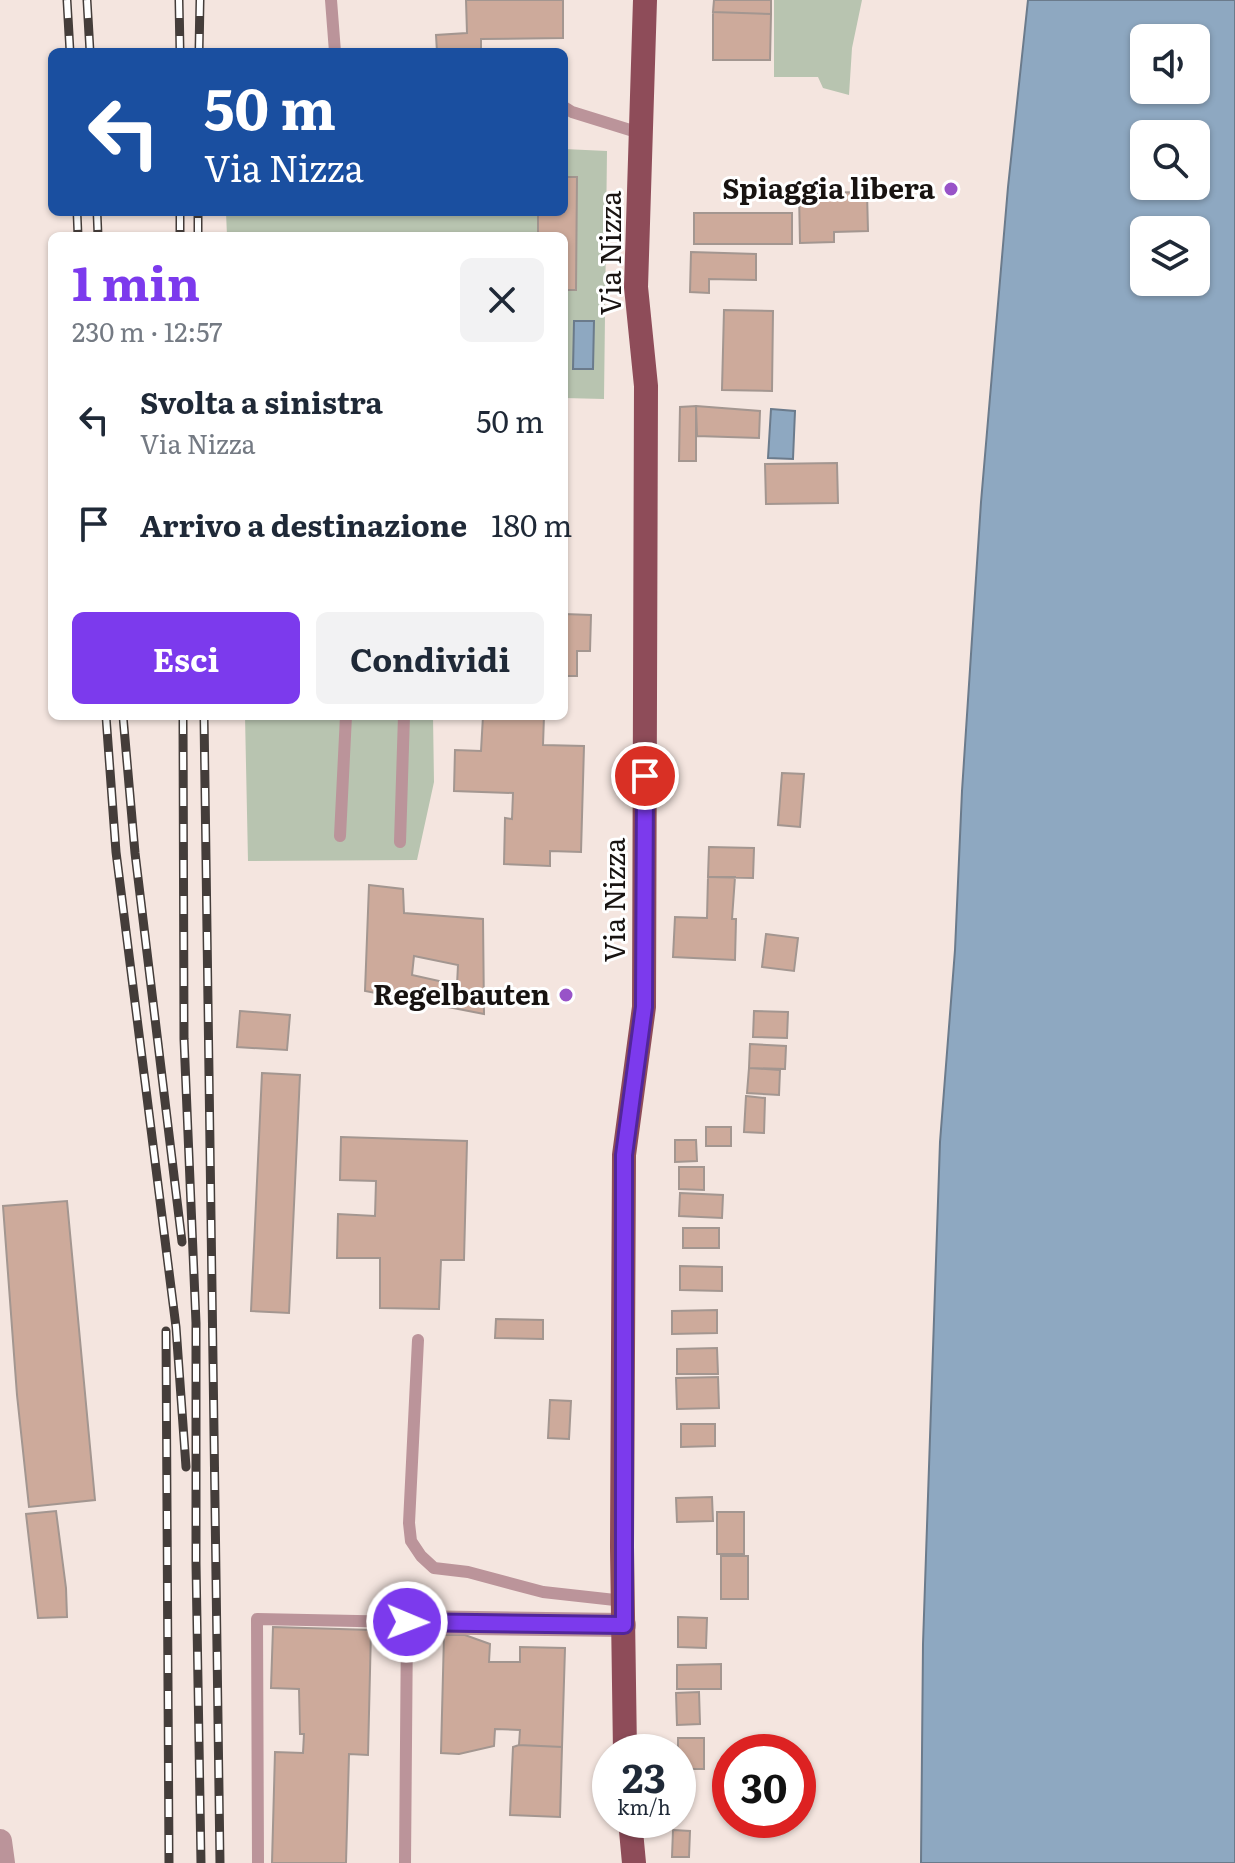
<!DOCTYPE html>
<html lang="it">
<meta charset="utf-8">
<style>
:root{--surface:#fff;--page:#f2f2f3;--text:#1f2937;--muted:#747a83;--accent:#7c3aed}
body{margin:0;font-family:Literata,serif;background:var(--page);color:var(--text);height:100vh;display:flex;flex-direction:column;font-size:30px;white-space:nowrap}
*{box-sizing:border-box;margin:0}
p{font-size:26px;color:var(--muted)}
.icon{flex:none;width:44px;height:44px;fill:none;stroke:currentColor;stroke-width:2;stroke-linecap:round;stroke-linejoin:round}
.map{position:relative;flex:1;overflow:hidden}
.details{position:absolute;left:48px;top:232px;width:520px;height:488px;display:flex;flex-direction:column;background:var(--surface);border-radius:12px;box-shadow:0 2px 6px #0004}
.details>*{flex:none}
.guide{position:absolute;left:48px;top:48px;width:520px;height:168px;border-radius:12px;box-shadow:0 2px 6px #0004;background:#1a4fa0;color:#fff;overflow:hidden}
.buttons{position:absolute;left:1130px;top:24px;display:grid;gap:16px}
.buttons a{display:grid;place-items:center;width:80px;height:80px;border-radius:12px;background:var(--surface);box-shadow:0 2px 6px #0004;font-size:40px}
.speed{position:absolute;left:592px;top:1734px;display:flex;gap:16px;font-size:40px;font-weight:700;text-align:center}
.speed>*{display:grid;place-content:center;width:104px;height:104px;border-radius:50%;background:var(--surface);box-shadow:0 2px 6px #0004;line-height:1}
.speed small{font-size:20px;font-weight:400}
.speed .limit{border:12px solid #d22;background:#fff;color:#111}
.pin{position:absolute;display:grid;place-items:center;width:68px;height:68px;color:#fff;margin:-34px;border:4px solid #fff;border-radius:50%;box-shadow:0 2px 8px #0007}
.me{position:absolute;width:88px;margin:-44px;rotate:91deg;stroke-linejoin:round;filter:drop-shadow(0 0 6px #0008)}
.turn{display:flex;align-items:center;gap:28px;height:168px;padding:0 24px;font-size:36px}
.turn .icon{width:104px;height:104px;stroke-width:2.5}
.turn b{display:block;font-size:56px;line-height:68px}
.round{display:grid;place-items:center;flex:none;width:84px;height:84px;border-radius:12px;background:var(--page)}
.headline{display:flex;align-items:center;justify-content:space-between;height:136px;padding:0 24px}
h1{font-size:48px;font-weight:700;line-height:60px;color:var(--accent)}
.primary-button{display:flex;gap:16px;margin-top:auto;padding:16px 24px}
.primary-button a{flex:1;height:92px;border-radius:12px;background:var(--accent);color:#fff;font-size:32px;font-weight:700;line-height:92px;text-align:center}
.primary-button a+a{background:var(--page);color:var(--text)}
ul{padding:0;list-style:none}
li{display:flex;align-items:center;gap:24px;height:104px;padding:0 24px}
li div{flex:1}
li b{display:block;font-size:30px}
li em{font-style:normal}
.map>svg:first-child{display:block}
.green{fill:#b8c4b0}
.water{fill:#8ea8c1;stroke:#6b7b8c;stroke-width:2;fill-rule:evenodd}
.building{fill:#cdaa9b;stroke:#a39690;stroke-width:2;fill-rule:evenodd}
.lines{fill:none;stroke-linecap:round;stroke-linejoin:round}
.lane{stroke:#bb949a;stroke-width:12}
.street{stroke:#bb949a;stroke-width:24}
.primary{stroke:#8e4c59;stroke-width:24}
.rail-casing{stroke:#443d3a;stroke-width:9}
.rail{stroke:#fff;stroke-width:6;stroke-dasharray:18;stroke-linecap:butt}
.route-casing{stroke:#51269a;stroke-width:20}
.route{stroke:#7c3aed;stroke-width:14}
.poi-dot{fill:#9853c8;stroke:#fff;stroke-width:3}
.labels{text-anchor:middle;stroke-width:6;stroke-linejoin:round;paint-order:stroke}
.poi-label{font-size:28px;font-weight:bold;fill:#181311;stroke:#fff;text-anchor:end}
.street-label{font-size:28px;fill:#181311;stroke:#fff}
</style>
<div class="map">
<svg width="1235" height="1863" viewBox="0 0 1235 1863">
<rect width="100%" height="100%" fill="#f4e5df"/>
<!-- green -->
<path class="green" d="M774,0H862L852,48L849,95L823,88L818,77H774Z
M564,149L607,151L604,399L564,398V236H227L226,212H564Z
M245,716H433L434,782L417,860L248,861Z"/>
<!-- water -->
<path class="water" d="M1028,0H1235V1863H921L923,1644L940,1142L955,950L962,791L981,502L1008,187ZM1144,38H1196V90H1144ZM1144,134H1196V186H1144ZM1144,230H1196V282H1144Z
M574,321H594L593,369H573Z
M771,409L795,411L793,459L768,458Z"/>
<!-- building -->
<path class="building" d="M466,0H563V38L481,39V52H437L436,35L467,33Z
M714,0H771V14L713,12Z
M713,12L771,14L770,60H713Z
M564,177H577L576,290H564V236H538V212H564Z
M867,192L868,231L834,232V242L800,243L799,193Z
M694,213H792V244H694Z
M691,252L756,254V280L709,279V293L690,292Z
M724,310L773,311L772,391L722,390Z
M696,406L760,411L759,438L697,436Z
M696,406V461H679L680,407Z
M837,463L838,503L766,504L765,464Z
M564,614L591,615L590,651H577V676H564Z
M483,716H544L543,745L584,746L581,852L550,851V866L504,864L505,818L512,819L513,793L454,791L455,750L481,751Z
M782,773L804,774L800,827L778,825Z
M709,847L754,848L753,878L708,877Z
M708,877H735L732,919H736L735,960L673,957L675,917L707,918Z
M369,885L403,889L404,913L483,919L484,1014L365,991ZM414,956L458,965L457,985L412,975Z
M766,934L798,938L794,971L762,967Z
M240,1011L290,1015L287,1050L237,1047Z
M754,1011L788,1012L787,1038L753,1037Z
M750,1044L786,1046L785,1069L749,1068Z
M749,1068L780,1070L779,1095L747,1093Z
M262,1073L300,1075L289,1313L251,1311Z
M746,1096L765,1098L764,1133L744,1132Z
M706,1127H731V1146H706Z
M341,1137L467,1141L464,1260H441L439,1309L380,1308V1258H337L338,1214L375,1216L376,1181L340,1180Z
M675,1140H696L697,1161L675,1162Z
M679,1167H704V1190L679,1189Z
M680,1193L723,1195L722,1218L679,1216Z
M67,1201L95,1500L29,1507L17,1395L3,1206Z
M683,1228H719V1248H683Z
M680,1266L722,1267V1291L680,1290Z
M717,1310V1333L672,1334V1311Z
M496,1319L543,1320V1339L495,1338Z
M717,1348L718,1374H677V1349Z
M718,1377L719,1408L677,1409L676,1378Z
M550,1400L571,1401L569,1439L548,1438Z
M681,1424H715V1446L681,1447Z
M712,1497L713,1521L677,1522L676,1498Z
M56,1511L66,1588L67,1617L38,1618L26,1514Z
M717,1512H744V1554H717Z
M721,1556H748V1599H721Z
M678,1617L707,1618L706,1648L678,1647Z
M273,1627L371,1630L368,1755L349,1754L346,1863H272L275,1752L303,1753L304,1734H300L299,1689L271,1688Z
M444,1635H465L490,1644L489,1662H520V1647L565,1648L562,1747L519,1745L520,1730L495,1729L494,1746L459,1754L441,1753Z
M721,1664V1689H677V1665Z
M699,1692L700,1724L677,1725L676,1693Z
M678,1738H704V1769H678Z
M519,1745L562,1747L560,1817L510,1815L513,1747Z
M673,1830L690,1831L689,1857H672Z"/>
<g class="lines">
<!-- lane -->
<path class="lane" d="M331,0L335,52
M564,107L572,112L643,134
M340,836L346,716
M400,842L404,716
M418,1340L409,1523L411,1541L421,1556L434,1568L468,1572L543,1592L624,1601
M258,1863L257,1619L407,1622L405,1863"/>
<!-- street -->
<path class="street" d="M407,1622L624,1625
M0,1841L3,1863"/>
<!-- primary -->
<path class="primary" d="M625,1752L622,1547L624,1155L644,1007L646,386L636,287L645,0
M630,1820L634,1863"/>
<!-- rail casing -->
<g class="rail-casing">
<path id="rail" d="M67,0L70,52
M87,0L90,52
M179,0L180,52
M199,52L200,0
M77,212L78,236
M97,212L98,236
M180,212V236
M198,236V212
M106,716L116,852L176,1327L186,1467
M123,716L135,853L182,1242
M183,716L184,1039L196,1323V1563L201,1863
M204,716L220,1863
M166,1331L169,1863"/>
</g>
<!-- rail -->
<use href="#rail" class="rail"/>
</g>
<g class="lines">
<!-- route casing -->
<g class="route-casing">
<path id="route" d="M407,1622L624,1625V1155L644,1007L645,776"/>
</g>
<!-- route -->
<use href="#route" class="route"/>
</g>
<!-- markers -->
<g class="poi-dot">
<circle cx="951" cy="189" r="8"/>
<circle cx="566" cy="995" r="8"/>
</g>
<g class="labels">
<!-- poi labels -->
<g class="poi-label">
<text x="935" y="199">Spiaggia libera</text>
<text x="550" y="1005">Regelbauten</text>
</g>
<!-- street labels -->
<g class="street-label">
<text transform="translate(611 253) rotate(-90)" y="10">Via Nizza</text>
<text transform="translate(615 900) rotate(-90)" y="10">Via Nizza</text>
</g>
</g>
</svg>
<div class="buttons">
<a><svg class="icon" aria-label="sound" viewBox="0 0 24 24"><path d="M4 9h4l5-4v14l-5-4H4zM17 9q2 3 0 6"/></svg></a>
<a><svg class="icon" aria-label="search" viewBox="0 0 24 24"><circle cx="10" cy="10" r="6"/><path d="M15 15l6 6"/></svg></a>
<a><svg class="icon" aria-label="layers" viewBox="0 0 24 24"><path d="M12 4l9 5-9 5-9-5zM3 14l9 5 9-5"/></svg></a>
</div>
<div class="speed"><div>23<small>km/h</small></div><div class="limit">30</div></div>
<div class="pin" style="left:645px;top:776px;background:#d93025"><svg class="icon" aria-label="arrive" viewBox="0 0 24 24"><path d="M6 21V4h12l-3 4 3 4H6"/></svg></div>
<svg class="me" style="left:407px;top:1622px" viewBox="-20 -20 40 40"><circle r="17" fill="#7c3aed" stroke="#fff" stroke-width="3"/><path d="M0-11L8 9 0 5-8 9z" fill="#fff"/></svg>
<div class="guide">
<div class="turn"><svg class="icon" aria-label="left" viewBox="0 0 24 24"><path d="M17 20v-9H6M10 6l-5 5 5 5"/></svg><div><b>50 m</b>Via Nizza</div></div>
</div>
<section class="details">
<div class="headline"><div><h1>1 min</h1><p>230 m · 12:57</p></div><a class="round"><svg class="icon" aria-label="close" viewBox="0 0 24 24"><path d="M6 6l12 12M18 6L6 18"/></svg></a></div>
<ul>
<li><svg class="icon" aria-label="left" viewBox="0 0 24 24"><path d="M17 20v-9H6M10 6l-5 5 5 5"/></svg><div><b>Svolta a sinistra</b><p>Via Nizza</p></div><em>50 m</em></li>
<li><svg class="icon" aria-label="arrive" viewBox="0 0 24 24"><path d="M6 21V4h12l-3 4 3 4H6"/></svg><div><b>Arrivo a destinazione</b></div><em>180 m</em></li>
</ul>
<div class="primary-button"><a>Esci</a><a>Condividi</a></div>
</section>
</div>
